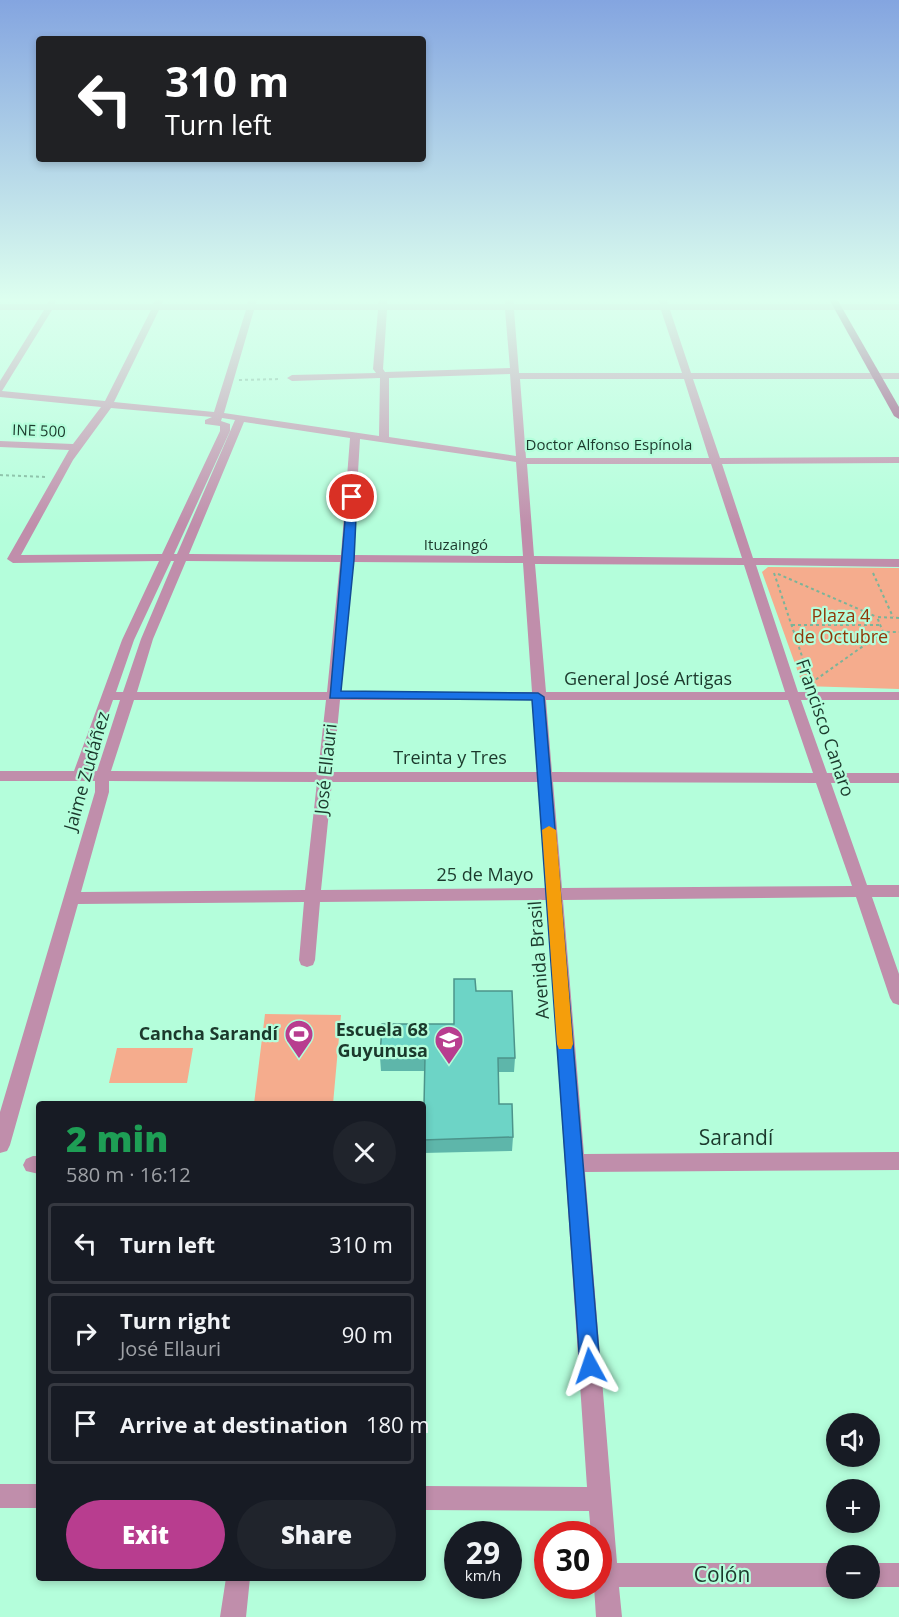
<!DOCTYPE html>
<meta charset="utf-8">
<style>
:root{--surface:#171b24;--page:#20242c;--text:#f1f3f6;--muted:#9ea1a6;--line:#363941;--accent:#b83d8f}
body{margin:0;font-family:"Open Sans",sans-serif;background:var(--page);color:var(--text);height:100vh;display:flex;flex-direction:column;font-size:22px;white-space:nowrap}
*{box-sizing:border-box;margin:0}
p{font-size:20px;color:var(--muted)}
.icon{flex:none;width:33px;height:33px;fill:none;stroke:currentColor;stroke-width:2;stroke-linecap:round;stroke-linejoin:round}
.map{position:relative;flex:1;overflow:hidden}
.sheet{position:absolute;left:36px;top:1101px;width:390px;height:480px;display:flex;flex-direction:column;background:var(--surface);border-radius:6px;box-shadow:0 3px 9px #0003}
.sheet>*{flex:none}
.guide{position:absolute;left:36px;top:36px;width:390px;height:126px;border-radius:6px;box-shadow:0 3px 9px #0003;background:#202124;color:#fff;overflow:hidden}
.controls{position:absolute;left:826px;top:1413px;display:grid;gap:12px}
.controls a{display:grid;place-items:center;width:54px;height:54px;border-radius:50%;background:var(--surface);box-shadow:0 3px 9px #0003;font-size:30px}
.speed{position:absolute;left:444px;top:1521px;display:flex;gap:12px;font-size:30px;font-weight:700;text-align:center}
.speed>*{display:grid;place-content:center;width:78px;height:78px;border-radius:50%;background:var(--surface);box-shadow:0 3px 9px #0003;line-height:1}
.speed small{font-size:15px;font-weight:400}
.speed .limit{border:9px solid #d22;background:#fff;color:#111}
.pin{position:absolute;display:grid;place-items:center;width:51px;height:51px;color:#fff;margin:-26px;border:3px solid #fff;border-radius:50%;box-shadow:0 2px 6px #0007}
.me{position:absolute;width:66px;margin:-33px;rotate:355deg;stroke-linejoin:round;filter:drop-shadow(0 0 4px #0008)}
.turn{display:flex;align-items:center;gap:21px;height:126px;padding:0 30px;font-size:27px}
.turn .icon{width:78px;height:78px;stroke-width:2.5}
.turn b{display:block;font-size:42px;line-height:51px}
.round{display:grid;place-items:center;flex:none;width:63px;height:63px;border-radius:32px;background:var(--page)}
.overview{display:flex;align-items:center;justify-content:space-between;height:102px;padding:0 30px}
h1{font-size:36px;font-weight:800;line-height:45px;color:#1e9e55}
.action{display:flex;gap:12px;margin-top:auto;padding:12px 30px}
.action a{flex:1;height:69px;border-radius:36px;background:var(--accent);color:#fff;font-size:24px;font-weight:800;line-height:69px;text-align:center}
.action a+a{background:var(--page);color:var(--text)}
ul{padding:0;list-style:none}
li{display:flex;align-items:center;gap:18px;height:81px;margin:0 12px 9px;padding:0 18px;border:3px solid var(--line);border-radius:6px}
li div{flex:1}
li b{display:block;font-size:22px}
li em{font-style:normal}
.map>svg:first-child{display:block}
.green{fill:#f5ac8d}
.lines{fill:none;stroke-linecap:round;stroke-linejoin:round}
.path{stroke:#7ab499;stroke-width:2;stroke-dasharray:3 3;stroke-linecap:butt}
.minor{fill:#c08eab;fill-rule:evenodd}
.major{fill:#943c75;fill-rule:evenodd}
.wall{fill:#5eb6aa}
.building{fill:#6dd4c6;stroke:#4c948b;stroke-width:1.5}
.route{fill:#1a73e8;stroke:#114b97;stroke-width:1.5}
.slow{fill:#f59e0b}
.labels{text-anchor:middle;stroke-width:4.5;stroke-linejoin:round;paint-order:stroke}
.far-street-label{font-size:15px;fill:#1b392c;stroke:#b4fedb}
.park-label{font-size:18px;fill:#903909;stroke:#b4fedb}
.street-label{font-size:18px;fill:#1b392c;stroke:#b4fedb}
.poi-label{font-size:18px;font-weight:bold;fill:#1b392c;stroke:#b4fedb;text-anchor:end}
.near-street-label{font-size:21px;fill:#1b392c;stroke:#b4fedb}
</style>
<div class="map">
<svg width="899" height="1617" viewBox="0 0 899 1617">
<rect width="100%" height="100%" fill="#b4fedb"/>
<!-- green -->
<path class="green" d="M768,567L899,568V689L803,686L762,572Z
M265,1014L341,1015L333,1104H254Z
M117,1048H193L187,1083H109Z"/>
<g class="lines">
<!-- path -->
<path class="path" d="M239,380L281,379
M0,475L45,477
M774,573L811,683H814
M873,573L893,617
M778,574L877,617
M899,618L877,617L883,632H899
M792,625H880
M811,683L883,632"/>
<!-- minor -->
<path class="minor" d="M50,299H56L55,304H153L156,299H164L162,304H247L249,299H257L256,304H378L379,299H387V304H505V299H513L514,304H660L658,299H666L668,304H899V310H670L691,373H899V379H693L720,458L899,457V463L722,464L753,558L899,559V567L756,565L798,692H899V700H801L827,773H899V783H831L867,885H899V897H872L899,974V1005L893,1003L890,998L856,897L563,900L584,1154L899,1152V1170L585,1172L617,1563H837V1587H619L622,1617H596L594,1586H598V1534H591L589,1511L423,1510V1486L587,1487L547,900L320,902L315,960L313,965L307,967L301,965L299,960L304,902L78,904L10,1145L7,1151L0,1153V1112L95,792V781H0V771H74L122,640L159,561L13,563L7,559L69,450L0,447V441L73,444L101,407L0,397V381L44,310H0V304H47ZM52,310H151L105,401L2,391ZM159,310H246L214,412L114,402ZM254,310H378L373,369L376,373L292,375L287,378L292,381L380,378L379,436L224,413ZM387,310H505L510,368L385,372L383,369ZM514,310H661L682,373H519ZM510,374L516,456L389,437V378ZM520,379H684L709,458H526ZM111,408L212,417L205,420V424L220,426V431L162,554L21,555L73,460ZM222,418L235,420L177,554H174L230,431V424L221,421ZM244,422L350,438L341,555L189,554ZM360,439L516,462L523,556L353,555ZM527,464H711L742,558L534,556ZM171,561H174L141,639L123,692H116L134,640ZM186,561L340,562L327,692H137L153,639ZM352,562L523,563L532,692H341ZM535,564L744,565L785,692H546ZM113,700H120L97,771H88ZM134,700H326L318,772L111,771ZM340,700H533L538,772H333ZM546,700H788L813,773L552,772ZM109,781L317,782L305,890L81,892L109,792ZM332,782H538L546,888L321,890ZM553,782L816,783L852,886L562,888Z
M33,1156H39V1174L26,1171L23,1165L26,1159Z
M0,1484H39V1508H0Z
M870,1563H899V1587H870Z
M226,1578H250L246,1617H220Z"/>
<!-- major -->
<path class="major" d="M829,299H837L899,407V419L894,416Z"/>
</g>
<!-- wall -->
<path class="wall" d="M476,991L515,1058L514,1072H498L499,1104L513,1137L512,1151L423,1153V1105H424L425,1071H381L380,1057L454,1024Z"/>
<!-- building -->
<path class="building" d="M454,979H475L476,991H512L515,1058H498L499,1104H512L513,1137L423,1140V1105H424L425,1057H380L382,1024H454Z"/>
<!-- sky -->
<linearGradient id="sky" x2="0" y2="1"><stop stop-color="#84a5e0"/><stop offset="0.57" stop-color="#ddffef"/><stop offset="1" stop-color="#ddffef" stop-opacity="0"/></linearGradient>
<rect width="899" height="526" fill="url(#sky)"/>
<!-- route -->
<path class="route" d="M352,494L357,497L354,560L341,691L538,693L544,697L600,1366L597,1373L590,1376L583,1373L580,1366L532,700L330,698L347,497Z"/>
<!-- slow -->
<path class="slow" d="M549,826L556,830L573,1044L571,1049H559L557,1044L542,830Z"/>
<!-- icons -->
<defs>
<g id="stadium-pin" transform="scale(1.5)"><path d="M0 17L-7.5 6A9.5 9.5 0 1 1 7.5 6Z" fill="#b83d8f" stroke="#b4fedb"/><path d="M0-5a6.5 5 0 1 0 0 10a6.5 5 0 1 0 0-10ZM-3.5-1.8h7v3.6h-7Z" fill="#fff"/></g>
<g id="school-pin" transform="scale(1.5)"><path d="M0 17L-7.5 6A9.5 9.5 0 1 1 7.5 6Z" fill="#b83d8f" stroke="#b4fedb"/><path d="M0-5L7-2L0 1L-7-2ZM-4 1L0 2.5L4 1V4Q0 6-4 4Z" fill="#fff"/></g>
</defs>
<g fill-rule="evenodd">
<use href="#stadium-pin" x="299" y="1034"/>
<use href="#school-pin" x="449" y="1040"/>
</g>
<g class="labels">
<!-- far-street labels -->
<g class="far-street-label">
<text transform="translate(39 431) rotate(2)" y="5">INE 500</text>
<text x="609" y="450">Doctor Alfonso Espínola</text>
<text x="456" y="550">Ituzaingó</text>
</g>
<!-- park labels -->
<g class="park-label">
<text x="841" y="622">Plaza 4<tspan x="841" dy="21">de Octubre</tspan></text>
</g>
<!-- street labels -->
<g class="street-label">
<text x="648" y="685">General José Artigas</text>
<text transform="translate(825 728) rotate(71)" y="6">Francisco Canaro</text>
<text x="450" y="764">Treinta y Tres</text>
<text transform="translate(326 769) rotate(-84)" y="6">José Ellauri</text>
<text transform="translate(87 771) rotate(-74)" y="6">Jaime Zudáñez</text>
<text x="485" y="881">25 de Mayo</text>
<text transform="translate(539 960) rotate(-94)" y="6">Avenida Brasil</text>
</g>
<!-- poi labels -->
<g class="poi-label">
<text x="428" y="1036">Escuela 68<tspan x="428" dy="21">Guyunusa</tspan></text>
<text x="278" y="1040">Cancha Sarandí</text>
</g>
<!-- near-street labels -->
<g class="near-street-label">
<text x="736" y="1145">Sarandí</text>
<text x="722" y="1582">Colón</text>
</g>
</g>
</svg>
<div class="controls">
<a><svg class="icon" aria-label="sound" viewBox="0 0 24 24"><path d="M4 9h4l5-4v14l-5-4H4zM17 9q2 3 0 6"/></svg></a>
<a>+</a>
<a>−</a>
</div>
<div class="speed"><div>29<small>km/h</small></div><div class="limit">30</div></div>
<div class="pin" style="left:352px;top:497px;background:#d93025"><svg class="icon" aria-label="arrive" viewBox="0 0 24 24"><path d="M6 21V4h12l-3 4 3 4H6"/></svg></div>
<svg class="me" style="left:590px;top:1366px" viewBox="-20 -20 40 40"><path d="M0-17L14 15 0 8-14 15z" fill="#1a73e8" stroke="#fff" stroke-width="4"/></svg>
<div class="guide">
<div class="turn"><svg class="icon" aria-label="left" viewBox="0 0 24 24"><path d="M17 20v-9H6M10 6l-5 5 5 5"/></svg><div><b>310 m</b>Turn left</div></div>
</div>
<section class="sheet">
<div class="overview"><div><h1>2 min</h1><p>580 m · 16:12</p></div><a class="round"><svg class="icon" aria-label="close" viewBox="0 0 24 24"><path d="M6 6l12 12M18 6L6 18"/></svg></a></div>
<ul>
<li><svg class="icon" aria-label="left" viewBox="0 0 24 24"><path d="M17 20v-9H6M10 6l-5 5 5 5"/></svg><div><b>Turn left</b></div><em>310 m</em></li>
<li><svg class="icon" aria-label="right" viewBox="0 0 24 24"><path d="M7 20v-9h11M14 6l5 5-5 5"/></svg><div><b>Turn right</b><p>José Ellauri</p></div><em>90 m</em></li>
<li><svg class="icon" aria-label="arrive" viewBox="0 0 24 24"><path d="M6 21V4h12l-3 4 3 4H6"/></svg><div><b>Arrive at destination</b></div><em>180 m</em></li>
</ul>
<div class="action"><a>Exit</a><a>Share</a></div>
</section>
</div>
